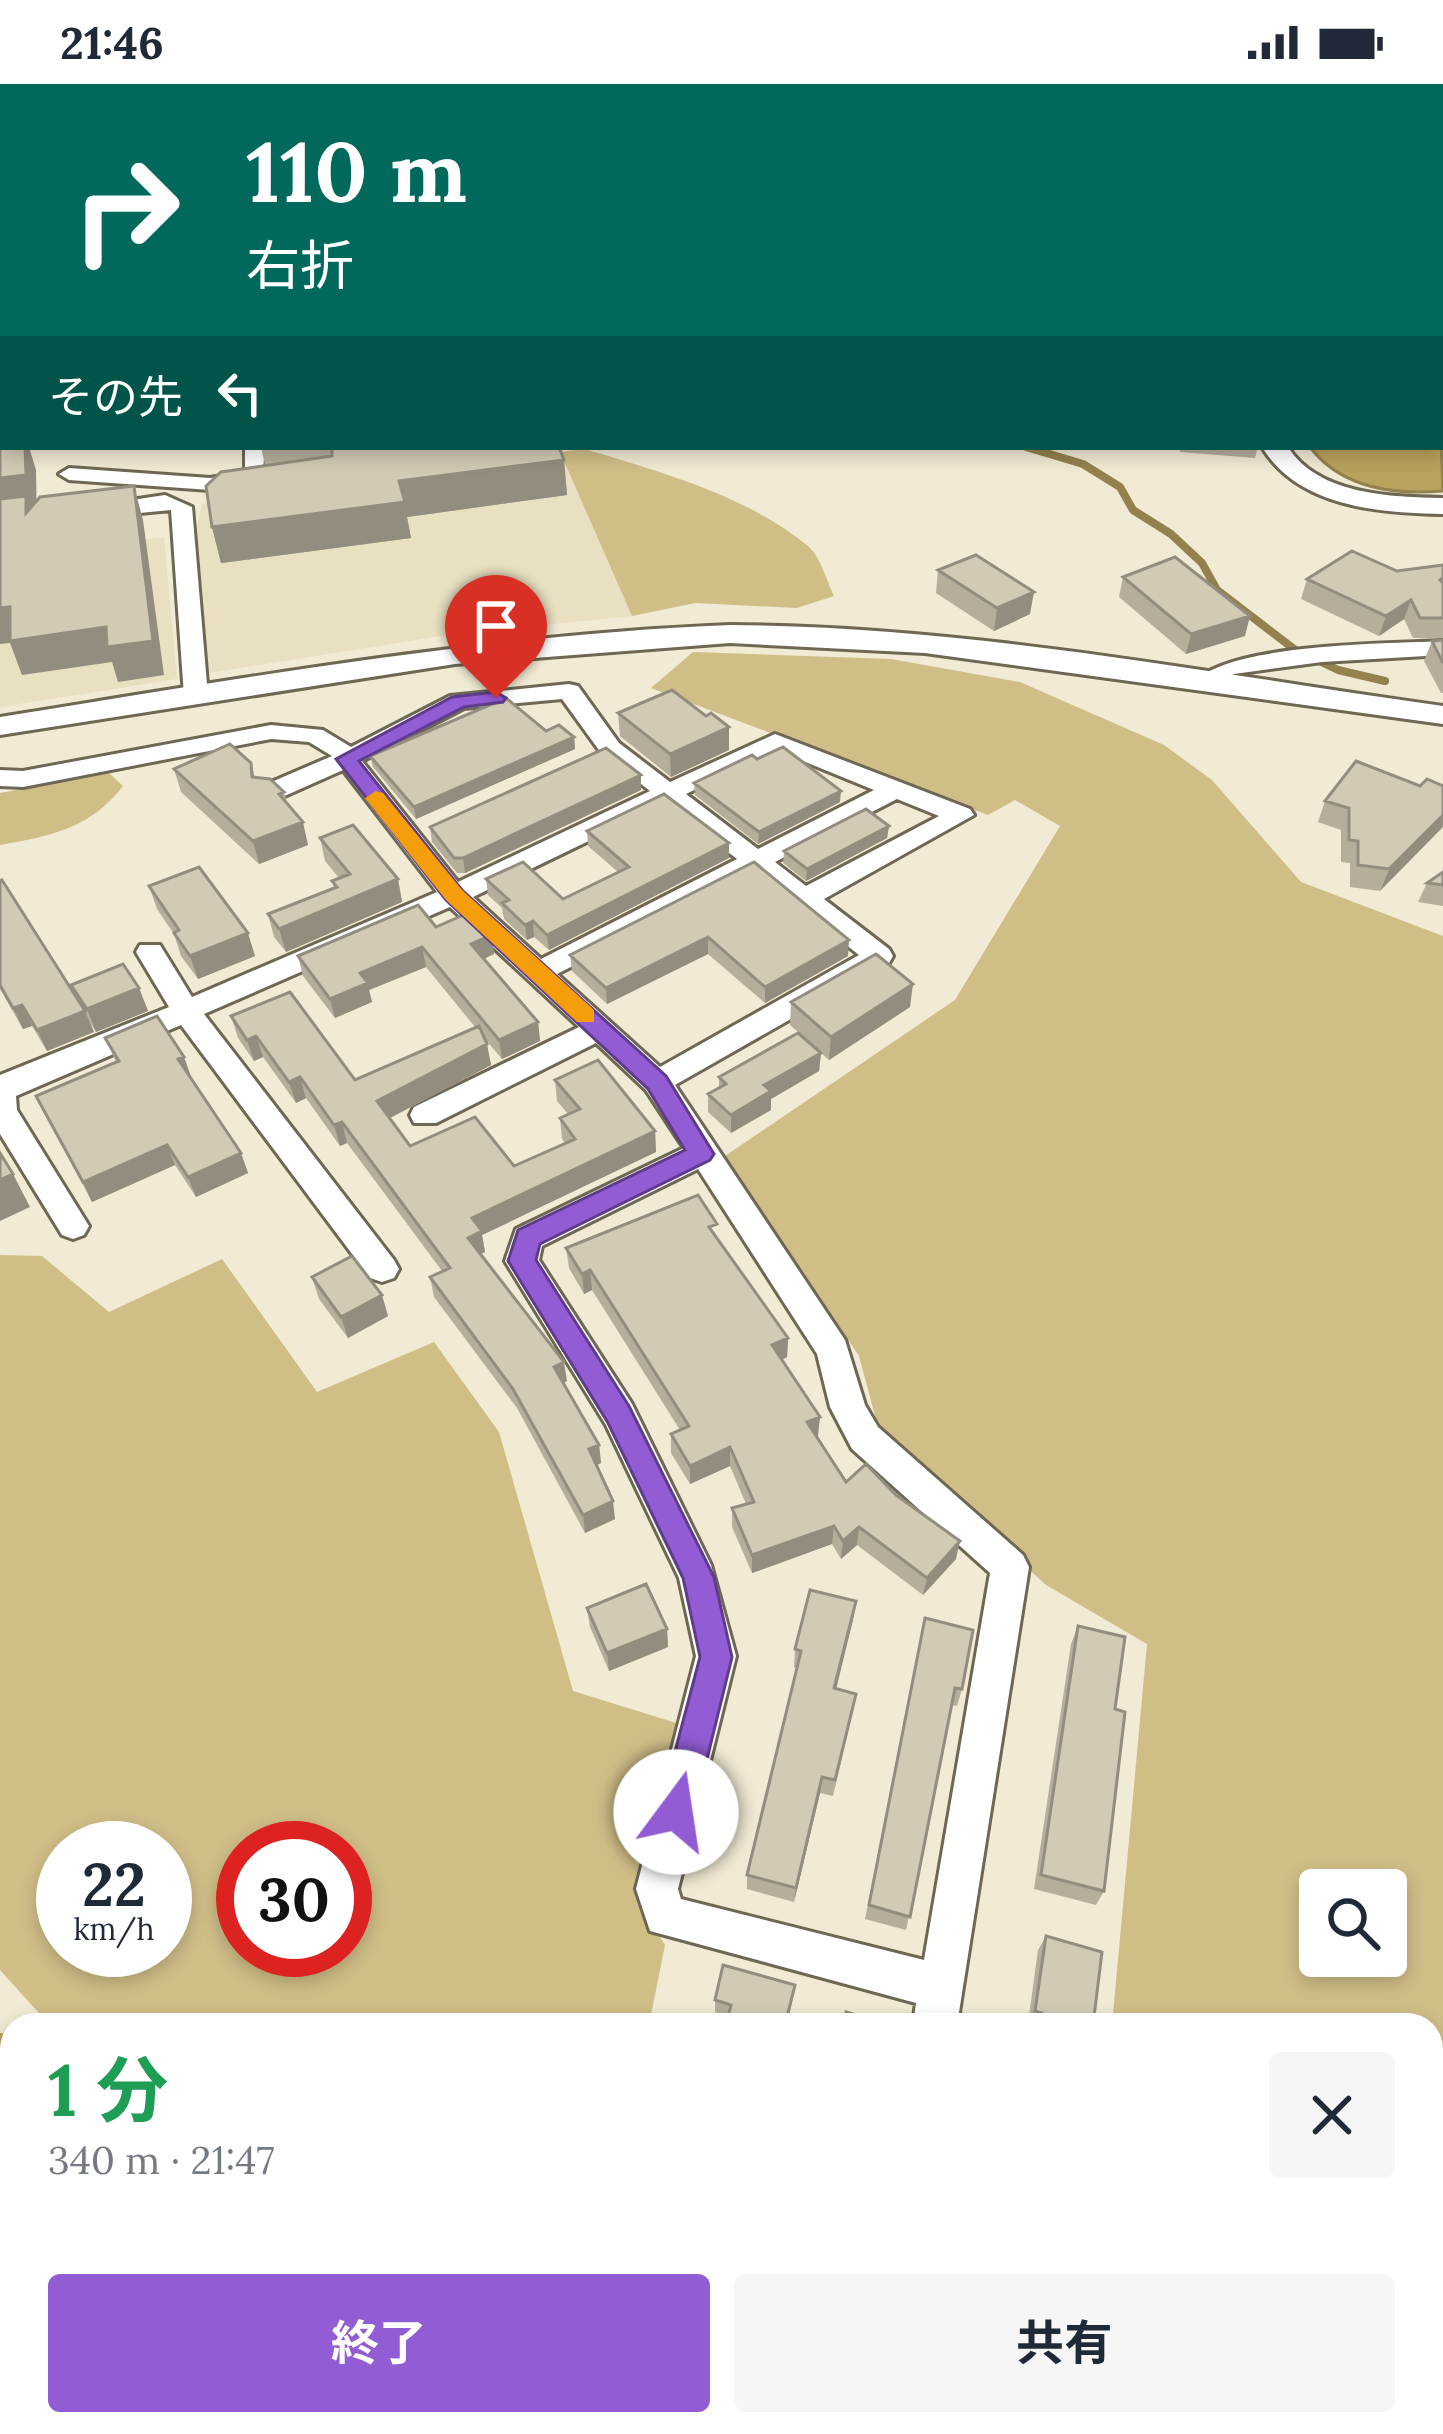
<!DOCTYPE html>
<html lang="ja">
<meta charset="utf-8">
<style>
:root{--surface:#fff;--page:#f6f6f7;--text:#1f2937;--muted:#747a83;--accent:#925cd4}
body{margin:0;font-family:Lora,"Noto Sans JP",serif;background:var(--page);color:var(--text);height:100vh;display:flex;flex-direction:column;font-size:45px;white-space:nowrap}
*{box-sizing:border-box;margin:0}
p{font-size:39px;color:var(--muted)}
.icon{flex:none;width:66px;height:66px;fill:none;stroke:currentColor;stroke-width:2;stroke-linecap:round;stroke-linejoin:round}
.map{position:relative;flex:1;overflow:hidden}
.side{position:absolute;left:0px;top:1929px;width:1443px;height:423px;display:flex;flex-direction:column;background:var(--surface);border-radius:36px 36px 0 0;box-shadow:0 6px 18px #0003}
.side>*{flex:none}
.guide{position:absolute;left:0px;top:0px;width:1443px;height:366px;box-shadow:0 6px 18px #0003;background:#00695c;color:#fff;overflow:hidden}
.controls{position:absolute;left:1299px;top:1785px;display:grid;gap:24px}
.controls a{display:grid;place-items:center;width:108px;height:108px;border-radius:12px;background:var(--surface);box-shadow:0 6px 18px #0003;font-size:60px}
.speed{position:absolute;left:36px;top:1737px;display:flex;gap:24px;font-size:60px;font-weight:700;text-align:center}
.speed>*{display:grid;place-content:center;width:156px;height:156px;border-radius:50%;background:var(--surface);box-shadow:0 6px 18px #0003;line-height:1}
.speed small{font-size:30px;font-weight:400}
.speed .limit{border:18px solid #d22;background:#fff;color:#111}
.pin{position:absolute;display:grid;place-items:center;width:102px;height:102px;color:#fff;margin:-123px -51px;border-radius:50% 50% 50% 0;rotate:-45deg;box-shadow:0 0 12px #0007}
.pin .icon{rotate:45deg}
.me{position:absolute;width:132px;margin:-66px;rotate:14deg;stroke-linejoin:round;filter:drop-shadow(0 0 9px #0008)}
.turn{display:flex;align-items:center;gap:42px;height:252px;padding:0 48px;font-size:54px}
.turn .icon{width:156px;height:156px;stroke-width:2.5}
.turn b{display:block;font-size:84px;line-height:102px}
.then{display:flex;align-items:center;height:114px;padding:0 48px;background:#0003;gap:24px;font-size:45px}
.round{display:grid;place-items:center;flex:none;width:126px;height:126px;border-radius:12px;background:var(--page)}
.head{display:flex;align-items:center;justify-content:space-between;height:204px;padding:0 48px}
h1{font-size:72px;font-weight:700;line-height:90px;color:#1e9e55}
.cta{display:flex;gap:24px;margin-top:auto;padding:24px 48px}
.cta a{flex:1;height:138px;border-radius:12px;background:var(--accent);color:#fff;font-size:48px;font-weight:700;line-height:138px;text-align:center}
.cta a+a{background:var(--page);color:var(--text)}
.status{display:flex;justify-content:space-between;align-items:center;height:84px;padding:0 60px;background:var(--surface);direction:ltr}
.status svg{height:33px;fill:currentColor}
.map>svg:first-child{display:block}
.built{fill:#e9dfc1}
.green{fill:#d0be87;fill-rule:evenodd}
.water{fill:#b9a25b;stroke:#93824e;stroke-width:3}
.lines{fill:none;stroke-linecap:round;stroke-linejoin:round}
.stream{stroke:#93824e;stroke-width:8}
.river{fill:#b9a25b;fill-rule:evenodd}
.minor-casing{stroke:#6d6753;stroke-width:6}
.tertiary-casing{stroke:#6d6753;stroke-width:6}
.minor{fill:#fff;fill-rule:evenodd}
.tertiary{fill:#fff;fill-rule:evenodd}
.wall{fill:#b4ae9b}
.shaded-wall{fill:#928d7e}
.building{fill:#d1cab4;stroke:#928d7e;stroke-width:3}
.route{fill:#925cd4;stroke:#5f3c8a;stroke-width:3}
.slow{fill:#f59e0b}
</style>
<div class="status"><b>21:46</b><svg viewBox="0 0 49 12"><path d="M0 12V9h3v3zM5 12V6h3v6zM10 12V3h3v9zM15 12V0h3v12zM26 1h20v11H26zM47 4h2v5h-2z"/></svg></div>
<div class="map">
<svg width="1443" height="2350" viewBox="0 0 1443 2350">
<rect width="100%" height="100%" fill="#f1ead4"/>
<!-- built -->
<path class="built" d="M560,368L632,532L447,551L209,589L195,449L202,420L249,406Z
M164,453L177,595L0,623V474Z"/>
<!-- green -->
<path class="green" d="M585,365C660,388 746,411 808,462C820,472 827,497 834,512L797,524L695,519L632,532L560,368Z
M693,568L891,575L1020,598L1164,661L1212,696L1301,798L1443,852V2350H938L931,2340H1431V1941H1112L1147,1560L1046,1501L880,1350L859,1272L725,1072L955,916L1060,742L1015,716L988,731L651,604ZM1320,1806H1386V1872H1320Z
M109,689L123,702C91,744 51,752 0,761V709Z
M0,1171L42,1172L109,1228L222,1175L317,1308L434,1258L499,1348L573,1607L686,1642L639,1821L665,1861L649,1941H55L48,1939L0,1886ZM63,1764H165V1866H63ZM243,1764H345V1866H243Z"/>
<!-- water -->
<path class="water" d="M1440,333L1443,407C1395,411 1341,404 1310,363H1440Z"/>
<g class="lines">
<!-- stream -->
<path class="stream" d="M1026,363L1083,380L1120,403L1133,426L1171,450L1202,479L1217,506L1294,565L1338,586L1385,597"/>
<!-- river -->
<path class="river" d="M70,0H100L68,3Z
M3,190V218L0,219V191Z
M0,1949L12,1950V2042L0,2041Z
M590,2340H692L696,2350H594Z"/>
<!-- minor casing -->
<g class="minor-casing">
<path id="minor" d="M858,0H872L873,3H859Z
M0,230H3L0,250Z
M245,363H265L262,397L210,406L69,396L59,390L69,384L210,394L245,388Z
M165,411L192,423L208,612L196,619L184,612L171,426L98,433L87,427L98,421Z
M1443,557V571L1322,578L1234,590L1205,606L1193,599C1230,559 1386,560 1443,557Z
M569,600L578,602L619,659L670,698L775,650L970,725L974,731L824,815L889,865L893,872L889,879L675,1001L845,1256L865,1321L878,1343L1023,1471L1029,1483L957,1941H913L916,1919L650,1847L636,1805L696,1572L679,1494L606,1341L505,1177L516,1145L684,1064L646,1006L596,959L436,1039H414L410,1031L414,1023L579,943L450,823L204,930L394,1176L399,1185L394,1194L382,1198L370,1194L181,941L16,1012L17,1026L89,1142L84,1151L73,1155L62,1151L0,1050V991L169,923L136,868L140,861H160L192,913L437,808L343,686L280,714H262L258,708L262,702L332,672L309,658L271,655L23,703L0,702V686L23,687L271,641L323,646L351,663L450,612ZM562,615L601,669L650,707L458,798L362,677L464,624ZM776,666L874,706L758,765L686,710ZM897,715L939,732L806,802L775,778ZM665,720L737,775L541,875L473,813ZM754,789L859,871L660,983L557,890ZM698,1085L817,1270L830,1323L852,1365L990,1489L924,1876L681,1815L678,1805L736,1572L711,1481L632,1320L539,1176L542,1162Z
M1431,2312L1443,2317V2350H1410L1406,2340H1431Z
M774,2340H830L825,2350H770Z"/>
</g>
<!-- tertiary casing -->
<g class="tertiary-casing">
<path id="tertiary" d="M0,0H14L0,9Z
M543,0H568L570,3H545Z
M691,0H781L783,3H689Z
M1189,0H1208L1210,3H1191Z
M0,31L3,32V45L0,44Z
M0,106H3L0,121Z
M1262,363H1288C1318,411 1392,413 1443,414V430C1379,429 1298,423 1262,363Z
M730,541C969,542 1207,589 1443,622V640L925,569L730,559L455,580L0,651V633C243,594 484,551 730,541Z"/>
</g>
<!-- minor -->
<use href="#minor" class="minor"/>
<!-- tertiary -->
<use href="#tertiary" class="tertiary"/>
</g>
<!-- wall -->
<path class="wall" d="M261,363H559L564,376L567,411L407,433L411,454L221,479L212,443L265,381Z
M1180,363H1258L1255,374L1180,368Z
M1443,481V554H1413L1404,535L1379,552L1301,515L1307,495L1397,487Z
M938,486L1030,530L994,547L936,509Z
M1123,493L1245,552L1186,570L1119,513Z
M1443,556V609H1441L1424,577L1432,557Z
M618,629L706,632L729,643V666L671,693L620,652Z
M546,647L574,653L575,665L416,735L373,683L370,672Z
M757,675L840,718L758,760L695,711L694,699Z
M251,679L255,694L284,708L287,719L308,761L259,780L181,708L174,685Z
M1427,695L1380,807L1350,803V779L1341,778V746L1318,738L1325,717L1420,702Z
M641,706L465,789H457L432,758L430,743Z
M889,742L887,754L806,797L783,779L784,767Z
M587,747L729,774L549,866L534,853L527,856L504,835L502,824L488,811L486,795L563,815L618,788L588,762Z
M320,754L398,795L402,818L286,868L274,853L268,830L334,804L332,797L339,794L325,777Z
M754,778L848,872L765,919L708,870L607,920L572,887L570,871Z
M1443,788V822L1418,818L1427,799Z
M0,797L76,913L71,901L139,904L148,927L96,948L89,937L94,948L47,967L32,942L23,945L0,905Z
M149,802L255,872L198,895L181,872L174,850L157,825Z
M436,843L491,851L494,870L484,875L538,938L540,957L502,975L485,955L491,981L390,1034L410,1062L514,1082L565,1059L562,1055L560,1034L568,1030L557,1017L555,996L655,1047L656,1068L482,1151L485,1168L481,1170L567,1297L563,1299L599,1361L601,1379L597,1381L615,1435L585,1449L517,1324L434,1213L430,1193L442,1187L347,1059L340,1062L306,1014L296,1019L263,973L254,977L238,954L231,932L355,996L475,943L426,883L369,906L372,918L335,934L303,892L298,872Z
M791,918L910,923L829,976L790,941Z
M105,954L184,973L191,993L241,1069L248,1089L196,1113L175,1081L92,1118L36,1012L116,978Z
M821,969L819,987L771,1015V1026L731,1049L708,1028V1010L719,1004V993Z
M717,1154L788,1254L787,1273L782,1276L820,1333L817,1352L846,1398L956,1475L923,1511L857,1461L841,1475L832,1460L752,1489L732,1443V1424L746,1420L730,1382L690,1400L671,1369V1350L680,1346L592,1206L584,1210L569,1184L566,1164Z
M312,1193L388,1232L348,1254L319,1215Z
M856,1517L836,1605L856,1610L853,1627L833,1712L820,1709L794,1818L747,1805V1791L797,1584L794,1583L795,1565Z
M587,1524L667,1545L668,1563L609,1587L590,1543Z
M925,1534L962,1605L957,1622L952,1621L906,1846L865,1835Z
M1078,1542L1115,1625L1104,1807L1096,1821L1034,1805L1071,1560Z
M1046,1852L1093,1941H1034L1028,1939L1038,1866Z
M793,1913L787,1941H726L728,1932L715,1928V1916Z"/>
<!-- shaded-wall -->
<path class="shaded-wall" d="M25,363H29L36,386L37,446L0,431V394Z
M564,376L567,411L407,433L411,454L221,479L212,443L399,397Z
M134,402L143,436L164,591L118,598L112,578L22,591L10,559L0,560V524L10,523L106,543Z
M1034,508L1030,530L994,547L997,524Z
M1411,516L1404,535L1379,552L1386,532Z
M1250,532L1245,552L1186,570L1191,550Z
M729,643V666L671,693L670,670Z
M574,653L575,665L416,735L414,723Z
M641,691V706L465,789L463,774Z
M841,707L840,718L758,760L759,748Z
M1443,731V743L1380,807L1389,785Z
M303,738L308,761L259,780L253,757Z
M889,742L887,754L806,797L807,785Z
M729,759V774L549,866L547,851Z
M398,795L402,818L286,868L279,845Z
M533,837L534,853L527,856L525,841Z
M248,849L255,872L198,895L190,872Z
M491,851L494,870L474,879L471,860Z
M708,853V870L607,920L606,904Z
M849,856L848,872L765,919V903Z
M422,863L426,883L369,906L372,918L335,934L330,915L360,889Z
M913,900L910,923L829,976L831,953Z
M139,904L148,927L96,948L87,925Z
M22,921L32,942L23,945L13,924Z
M85,927L94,948L47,967L37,946Z
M538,938L540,957L502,975L499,956Z
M256,952L263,973L254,977L247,956Z
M487,960L491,981L382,1038L377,1017Z
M821,969L819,987L771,1015V1026L731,1049V1031L764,1001Z
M184,973L191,993L178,975Z
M300,993L306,1014L296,1019L289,998Z
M342,1038L347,1059L340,1062L334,1041Z
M655,1047L656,1068L482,1151L485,1168L472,1174L468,1154L472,1134Z
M167,1061L175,1081L92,1118L83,1098Z
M241,1069L248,1089L196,1113L188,1093Z
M13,1090L30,1123L0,1137V1096Z
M590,1186L592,1206L584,1210L582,1190Z
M382,1211L388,1232L348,1254L341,1233Z
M788,1254L787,1273L771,1281L772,1261Z
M564,1278L567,1297L557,1302L554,1283Z
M820,1333L818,1352L806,1357L807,1338Z
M599,1361L601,1379L591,1384L589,1365Z
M730,1363V1382L690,1400V1382Z
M613,1417L615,1435L585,1449L583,1431Z
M834,1442L832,1460L752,1489V1471Z
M859,1443L857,1461L841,1475L843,1457Z
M960,1457L956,1475L923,1511L927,1494Z
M856,1517L853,1536L832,1622L834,1604Z
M667,1545L668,1563L609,1587L607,1569Z
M822,1693L820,1709L794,1818L796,1804Z
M10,2308L12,2309V2336L2,2350H0V2323Z"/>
<!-- building -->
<path class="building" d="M724,0H852L853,3H725Z
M0,350H3V363H25L26,391L0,394Z
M324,363H559L564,376L399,397L405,418L212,443L206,402L221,388L332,372V364Z
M134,402L153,557L107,563L106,543L10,557V523L0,524V415L26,412V429L40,413Z
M1352,467L1397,487L1443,481V494L1440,496L1443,499V534H1420L1411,516L1386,532L1307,495Z
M976,471L1034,508L997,524L938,486Z
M1175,473L1250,532L1191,550L1123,493Z
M1443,556V579L1432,557Z
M672,606L706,632L711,629L729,643L670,670L618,629Z
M506,614L546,647L559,641L574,653L414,723L370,672Z
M230,660L251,679L252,693L270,695L284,708L279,710L303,738L253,757L174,685Z
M783,663L841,707L759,748L694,699L752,671L757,675Z
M606,664L641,691L463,774H454L430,743Z
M1356,677L1420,702L1427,695L1443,702V731L1389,785L1358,781V757L1349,756V724L1325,717Z
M664,710L729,759L547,851L533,837L525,841L502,819L509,816L486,795L523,778L563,815L629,783L587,747Z
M866,725L889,742L807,785L784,767Z
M353,741L398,795L279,845L268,830L337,803L332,797L350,790L320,754Z
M754,778L849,856L765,903L708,853L606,904L570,871Z
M199,783L248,849L190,872L174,849L179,846L149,802Z
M1443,788V801L1427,799Z
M2,796L85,927L37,946L22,921L13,924L0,901V797Z
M418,821L436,843L468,829L491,851L471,860L538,938L499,956L422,863L360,889L368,899L330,915L298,872Z
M876,870L913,900L831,953L791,918Z
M123,880L139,904L87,925L71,901Z
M290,908L355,996L479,942L487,960L377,1017L410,1062L475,1033L514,1082L575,1055L560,1034L580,1025L555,996L598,976L655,1047L472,1134L482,1147L468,1154L564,1278L554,1283L599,1361L589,1365L613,1417L583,1431L513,1305L430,1193L450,1184L342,1038L334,1041L300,993L289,998L256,952L247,956L231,932Z
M157,932L184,973L178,975L241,1069L188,1093L167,1061L83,1098L36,1012L119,977L105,954Z
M798,949L821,969L764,1001L771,1007L731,1031L708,1010L726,1000L719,993Z
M0,1069L13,1090L0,1096Z
M698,1111L717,1140L709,1143L788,1254L772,1261L820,1333L807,1338L846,1398L866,1380L896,1411L960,1457L927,1494L859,1443L843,1457L834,1442L752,1471L732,1424L754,1418L730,1363L690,1382L671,1350L689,1342L590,1186L582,1190L566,1164Z
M352,1172L382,1211L341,1233L312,1193Z
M646,1500L667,1545L607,1569L587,1524Z
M810,1506L856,1517L834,1604L856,1610L835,1696L822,1693L796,1804L747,1791L801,1567L795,1565Z
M925,1534L973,1546L962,1605L955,1604L910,1833L869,1821Z
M1078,1542L1125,1553L1115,1625L1125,1628L1104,1807L1041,1791Z
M1046,1852L1102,1868L1093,1941H1040L1042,1929L1035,1927Z
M723,1881L795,1901L785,1941H726L731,1921L715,1916Z
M846,1928L891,1941H843Z
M8,2213L12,2216V2310L10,2308L0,2323V2224Z"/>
<!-- route -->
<path class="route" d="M496,608L506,614L503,618L464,623L359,677L462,806L666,992L714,1070L710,1076L540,1160L536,1176L629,1322L714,1493L732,1573L694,1728L689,1740L676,1745L664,1740L659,1728L700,1573L683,1494L608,1339L508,1177L518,1146L685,1066L648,1005L446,816L336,675L452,613Z"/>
<!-- slow -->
<path class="slow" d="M376,707L383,709L462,806L594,926V938H577L446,816L365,714Z"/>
</svg>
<div class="controls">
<a><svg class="icon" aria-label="search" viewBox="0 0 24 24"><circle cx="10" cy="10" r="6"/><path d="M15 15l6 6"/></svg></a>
</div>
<div class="speed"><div>22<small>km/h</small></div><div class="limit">30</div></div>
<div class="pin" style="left:496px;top:614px;background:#d93025"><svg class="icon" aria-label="arrive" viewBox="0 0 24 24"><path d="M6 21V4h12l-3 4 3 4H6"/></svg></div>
<svg class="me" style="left:676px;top:1728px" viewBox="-20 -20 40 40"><circle r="19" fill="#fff"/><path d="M0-13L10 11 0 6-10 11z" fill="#925cd4"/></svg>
<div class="guide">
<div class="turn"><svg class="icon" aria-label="right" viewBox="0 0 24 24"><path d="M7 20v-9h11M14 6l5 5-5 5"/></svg><div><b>110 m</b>右折</div></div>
<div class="then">その先<svg class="icon" aria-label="left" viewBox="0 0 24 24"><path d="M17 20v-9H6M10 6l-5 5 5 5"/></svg></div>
</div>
<section class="side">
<div class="head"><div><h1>1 分</h1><p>340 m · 21:47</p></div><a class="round"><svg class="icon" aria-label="close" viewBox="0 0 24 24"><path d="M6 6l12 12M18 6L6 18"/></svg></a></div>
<div class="cta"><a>終了</a><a>共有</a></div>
</section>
</div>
